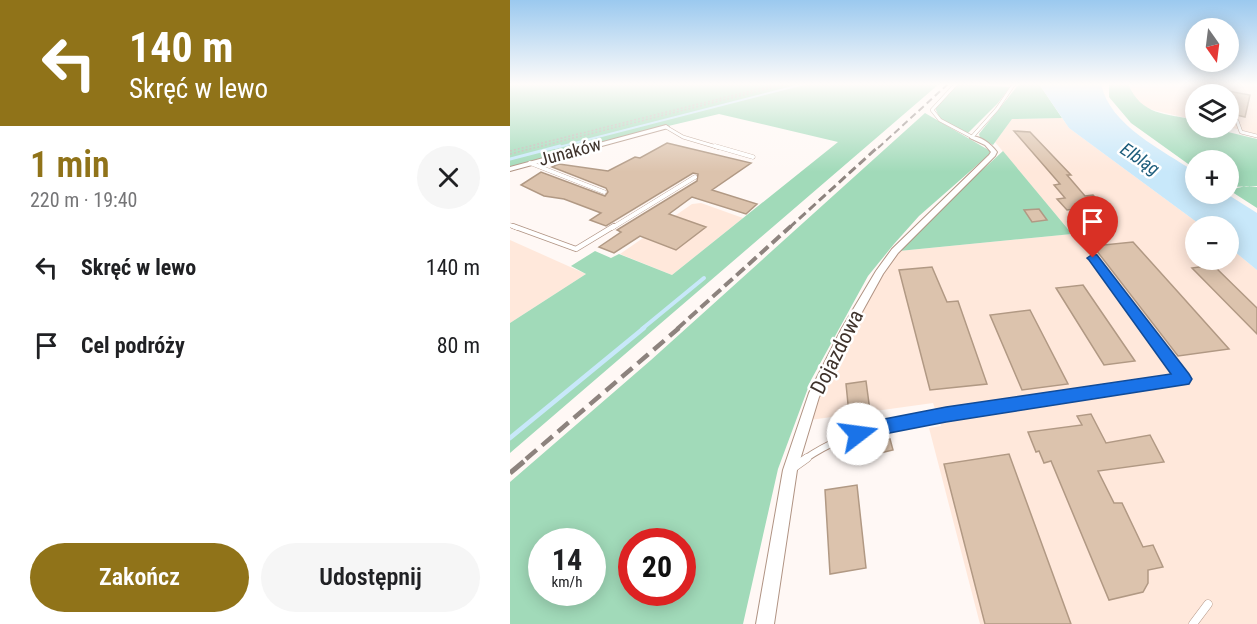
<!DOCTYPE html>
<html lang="pl">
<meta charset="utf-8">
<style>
:root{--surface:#fff;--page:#f6f6f6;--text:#202124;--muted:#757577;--accent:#907319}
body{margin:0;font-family:"Roboto Condensed",sans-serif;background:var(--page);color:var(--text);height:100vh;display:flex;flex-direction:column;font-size:22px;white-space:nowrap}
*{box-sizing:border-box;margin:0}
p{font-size:20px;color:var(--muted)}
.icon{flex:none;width:33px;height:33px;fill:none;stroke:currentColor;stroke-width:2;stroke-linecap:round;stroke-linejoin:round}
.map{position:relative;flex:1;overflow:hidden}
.panel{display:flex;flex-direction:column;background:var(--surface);width:510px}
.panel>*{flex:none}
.guide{background:#907319;color:#fff;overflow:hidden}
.needle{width:39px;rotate:166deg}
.fabs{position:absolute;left:675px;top:18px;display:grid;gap:12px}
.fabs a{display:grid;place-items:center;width:54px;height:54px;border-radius:50%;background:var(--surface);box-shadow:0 3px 15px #0003;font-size:30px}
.speed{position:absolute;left:18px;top:528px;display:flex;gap:12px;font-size:30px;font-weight:700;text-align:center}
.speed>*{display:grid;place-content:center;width:78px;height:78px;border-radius:50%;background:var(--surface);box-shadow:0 3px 15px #0003;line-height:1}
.speed small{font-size:15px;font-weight:400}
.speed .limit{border:9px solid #d22;background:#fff;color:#111}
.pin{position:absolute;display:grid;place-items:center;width:51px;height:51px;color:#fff;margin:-62px -26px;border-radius:50% 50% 50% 0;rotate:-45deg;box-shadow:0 0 6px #0007}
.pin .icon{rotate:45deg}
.me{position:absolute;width:66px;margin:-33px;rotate:75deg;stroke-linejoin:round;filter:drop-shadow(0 0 4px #0008)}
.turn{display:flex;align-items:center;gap:21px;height:126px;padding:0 30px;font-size:27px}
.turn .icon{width:78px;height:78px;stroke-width:2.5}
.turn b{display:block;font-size:42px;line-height:51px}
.round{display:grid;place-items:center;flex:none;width:63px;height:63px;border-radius:32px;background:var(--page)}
.headline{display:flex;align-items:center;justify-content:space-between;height:102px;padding:0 30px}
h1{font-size:36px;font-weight:600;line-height:45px;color:var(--accent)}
.button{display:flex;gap:12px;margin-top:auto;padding:12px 30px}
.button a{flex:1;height:69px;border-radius:36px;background:var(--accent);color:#fff;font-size:24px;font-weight:600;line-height:69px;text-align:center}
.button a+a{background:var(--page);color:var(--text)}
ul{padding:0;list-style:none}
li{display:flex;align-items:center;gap:18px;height:78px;padding:0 30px}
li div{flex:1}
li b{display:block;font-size:22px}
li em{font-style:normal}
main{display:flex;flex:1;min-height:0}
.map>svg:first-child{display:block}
.built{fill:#ffe8db}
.green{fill:#a1dab9;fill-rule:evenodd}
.water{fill:#c8e8fa}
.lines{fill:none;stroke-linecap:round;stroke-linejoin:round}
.stream-far3{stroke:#c8e8fa;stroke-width:2}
.stream-far2{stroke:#c8e8fa;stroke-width:3}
.stream-far1{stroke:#c8e8fa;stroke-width:4}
.stream{stroke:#c8e8fa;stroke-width:4.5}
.building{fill:#dcc3ad;stroke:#b19984;stroke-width:1.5}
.lane-far4-casing{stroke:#b09383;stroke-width:4}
.lane-far3-casing{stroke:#b09383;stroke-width:4.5}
.lane-far2-casing{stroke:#b09383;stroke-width:6}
.lane-far1-casing{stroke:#b09383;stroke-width:8}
.lane-casing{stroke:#b09383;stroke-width:9}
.street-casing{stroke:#b09383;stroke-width:2}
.path{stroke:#c0b7b3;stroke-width:1.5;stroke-dasharray:2 2;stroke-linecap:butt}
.lane-far4{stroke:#fff;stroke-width:3}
.lane-far3{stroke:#fff;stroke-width:4}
.lane-far2{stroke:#fff;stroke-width:4.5}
.lane-far1{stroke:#fff;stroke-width:6}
.lane{stroke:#fff;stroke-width:8}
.street{fill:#fff;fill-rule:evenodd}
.rail-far4{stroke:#8d837e;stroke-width:2;stroke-dasharray:7 4;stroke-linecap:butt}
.rail-far3{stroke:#8d837e;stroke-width:3;stroke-dasharray:9 4.5;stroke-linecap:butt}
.rail-far2{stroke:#8d837e;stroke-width:4;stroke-dasharray:11 5;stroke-linecap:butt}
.rail-far1{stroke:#8d837e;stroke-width:4.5;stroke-dasharray:14 7;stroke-linecap:butt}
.rail{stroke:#8d837e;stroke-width:5;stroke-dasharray:18 9;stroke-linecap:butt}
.route{fill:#1a73e8;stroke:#114b97;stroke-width:1.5}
.labels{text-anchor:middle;stroke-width:5;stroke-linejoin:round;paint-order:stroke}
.far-street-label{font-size:18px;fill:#3f332c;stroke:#fff}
.far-water-label{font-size:18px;font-style:italic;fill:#1c5c7b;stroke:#fff}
.street-label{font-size:21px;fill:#3f332c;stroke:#fff}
</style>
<main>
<section class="panel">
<div class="guide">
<div class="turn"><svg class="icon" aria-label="left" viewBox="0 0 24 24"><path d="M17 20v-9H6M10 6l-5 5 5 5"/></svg><div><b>140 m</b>Skręć w lewo</div></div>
</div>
<div class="headline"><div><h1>1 min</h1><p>220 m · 19:40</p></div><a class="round"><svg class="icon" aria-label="close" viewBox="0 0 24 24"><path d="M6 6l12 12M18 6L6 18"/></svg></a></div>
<ul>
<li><svg class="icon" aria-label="left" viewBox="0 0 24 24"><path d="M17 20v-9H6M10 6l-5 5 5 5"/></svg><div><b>Skręć w lewo</b></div><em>140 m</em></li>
<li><svg class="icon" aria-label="arrive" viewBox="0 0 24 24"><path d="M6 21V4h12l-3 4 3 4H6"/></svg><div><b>Cel podróży</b></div><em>80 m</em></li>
</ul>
<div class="button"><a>Zakończ</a><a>Udostępnij</a></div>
</section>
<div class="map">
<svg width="747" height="624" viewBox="0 0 747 624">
<rect width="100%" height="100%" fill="#fff8f5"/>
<!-- built -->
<path class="built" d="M618,84H747V134L719,127L718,94H686L685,120L635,108L624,99Z
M552,118L559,128L692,226H686V260H718L719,247L747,270V624H470L419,428L431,426L423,403L300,420L310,391L343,327L368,282L389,251L562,234L485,142L502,119Z
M191,203L233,218L162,275L110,254L182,204Z
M0,240L76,274L0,323Z"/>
<!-- green -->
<path class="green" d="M0,84H429L0,453V323L76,274L61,266L85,251L101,258L109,254L162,275L328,142L209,114L78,145L0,167Z
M448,84L500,87L488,103L458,133L430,119L425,108Z
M509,84H529L552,118L502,119L483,145L470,138L469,134Z
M599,84H618C632,116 655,113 685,120L686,128L719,127L718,132L747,139V186L719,187L718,160H686L685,169L681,166L621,123L599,97Z
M415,113L482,152L409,216L384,244L358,276L301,380L268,469L233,624H0V482L141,360ZM32,542H82V592H32ZM122,542H172V592H122Z
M493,151L562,234L389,251L413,224Z
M736,186L747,187V208L719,190Z"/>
<!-- water -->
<path class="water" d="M529,84H591C600,126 653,150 685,172L686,194H717L747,213V270L719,247L718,226H692L559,128Z"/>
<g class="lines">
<!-- stream-far3 -->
<path class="stream-far3" d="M45,148L294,84"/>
<!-- stream-far2 -->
<path class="stream-far2" d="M0,159L50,146"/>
<!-- stream-far1 -->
<path class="stream-far1" d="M132,329L194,278"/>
<!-- stream -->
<path class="stream" d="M0,438L134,328"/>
</g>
<!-- building -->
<path class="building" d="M718,91L740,95L735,117L718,113Z
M504,131L520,132L561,175H557L575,196L583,195L605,218L575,221L565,209L557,210L547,199L555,198L544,185L550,184Z
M157,143L241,163L202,190L247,204L236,214L182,197L159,214L196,227L166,250L130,236L104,253L89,247L111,232L107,230L187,181L188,174L183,173L96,226L80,220L91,213L54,199L34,196L11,185L31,172L95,196L98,192L96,188L42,167L49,164L98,171L125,157L130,158Z
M529,209L537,220L522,222L514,210Z
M623,242L668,292L719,349L668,356L583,246Z
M703,265L747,308V334L682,268Z
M422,267L437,302L448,301L477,384L420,390L389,270Z
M573,285L625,361L594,365L546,288Z
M520,310L558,384L512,390L480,315Z
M356,381L360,411L339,414L336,384Z
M581,414L596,443L640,435L654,462L588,471L604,503H612L633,547L643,545L653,567L638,570V583L633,592L599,600L541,461L534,463L529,451L526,452L518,432L572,425L567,416Z
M380,439L383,450L353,457L350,446Z
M499,454L561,624H475L434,464Z
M347,485L356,568L320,574L315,490Z"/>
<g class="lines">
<!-- lane-far4 casing -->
<g class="lane-far4-casing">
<path id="lane-far4" d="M446,84L422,110L430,120L462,137L487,109L504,84
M718,119L727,121L731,132L747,136
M156,127L173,137L210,148"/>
</g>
<!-- lane-far3 casing -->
<g class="lane-far3-casing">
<path id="lane-far3" d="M205,146L243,157
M20,163L94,192
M0,225L7,228
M102,228L185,177"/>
</g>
<!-- lane-far2 casing -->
<g class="lane-far2-casing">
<path id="lane-far2" d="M3,226L66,249L104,226
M583,258L637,329"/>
</g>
<!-- lane-far1 casing -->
<g class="lane-far1-casing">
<path id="lane-far1" d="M295,459C350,420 432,415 497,405C556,396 615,388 674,379L636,328"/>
</g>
<!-- lane casing -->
<g class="lane-casing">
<path id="lane" d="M283,468L297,458
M683,624L698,604"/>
</g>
<!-- street casing -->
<g class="street-casing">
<path id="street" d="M156,125L159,127L158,128L0,171V167Z
M460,136C471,136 480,143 487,152L485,156L388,253L373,274L341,332L309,397L287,470L264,624H246L273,470L299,393L332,328L366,271L382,249L479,155L481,152L475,145L460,138Z"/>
</g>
<!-- path -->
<path class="path" d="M0,151L269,84
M0,154L277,84"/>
<!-- lane-far4 -->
<use href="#lane-far4" class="lane-far4"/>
<!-- lane-far3 -->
<use href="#lane-far3" class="lane-far3"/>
<!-- lane-far2 -->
<use href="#lane-far2" class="lane-far2"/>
<!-- lane-far1 -->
<use href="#lane-far1" class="lane-far1"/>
<!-- lane -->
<use href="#lane" class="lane"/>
<!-- street -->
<use href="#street" class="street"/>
<!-- rail-far4 -->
<path class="rail-far4" d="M368,148L438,84"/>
<!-- rail-far3 -->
<path class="rail-far3" d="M279,228L369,146"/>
<!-- rail-far2 -->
<path class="rail-far2" d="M167,329L281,226"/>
<!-- rail-far1 -->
<path class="rail-far1" d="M16,459L169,328"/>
<!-- rail -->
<path class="rail" d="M0,473L18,458"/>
</g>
<!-- sky -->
<linearGradient id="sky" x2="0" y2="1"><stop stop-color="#9bc9ef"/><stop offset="0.49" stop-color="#fffcfa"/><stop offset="1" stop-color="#fffcfa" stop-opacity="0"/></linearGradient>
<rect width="747" height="172" fill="url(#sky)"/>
<!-- route -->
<path class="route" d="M583,254L587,255L679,374L682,379L679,384L436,422L364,436L348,442L341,440L339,434L341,428L364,421L436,407L661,374L579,260L577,258Z"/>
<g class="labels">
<!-- far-street labels -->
<g class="far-street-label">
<text transform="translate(60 152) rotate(-15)" y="6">Junaków</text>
</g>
<!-- far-water labels -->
<g class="far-water-label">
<text transform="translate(630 159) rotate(34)" y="6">Elbląg</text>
</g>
<!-- street labels -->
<g class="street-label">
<text transform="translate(327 352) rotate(-63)" y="7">Dojazdowa</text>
</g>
</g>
</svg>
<div class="fabs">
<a><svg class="needle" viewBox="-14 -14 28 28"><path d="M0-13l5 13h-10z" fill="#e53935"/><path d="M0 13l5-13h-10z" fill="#757577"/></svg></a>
<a><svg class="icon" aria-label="layers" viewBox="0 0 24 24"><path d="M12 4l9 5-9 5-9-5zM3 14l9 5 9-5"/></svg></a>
<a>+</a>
<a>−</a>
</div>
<div class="speed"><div>14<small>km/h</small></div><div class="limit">20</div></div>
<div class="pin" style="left:583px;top:258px;background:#d93025"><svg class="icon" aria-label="arrive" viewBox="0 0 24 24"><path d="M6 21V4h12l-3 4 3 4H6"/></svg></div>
<svg class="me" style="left:348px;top:434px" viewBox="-20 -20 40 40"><circle r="19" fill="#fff"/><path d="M0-13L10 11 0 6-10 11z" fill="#1a73e8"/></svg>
</div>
</main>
